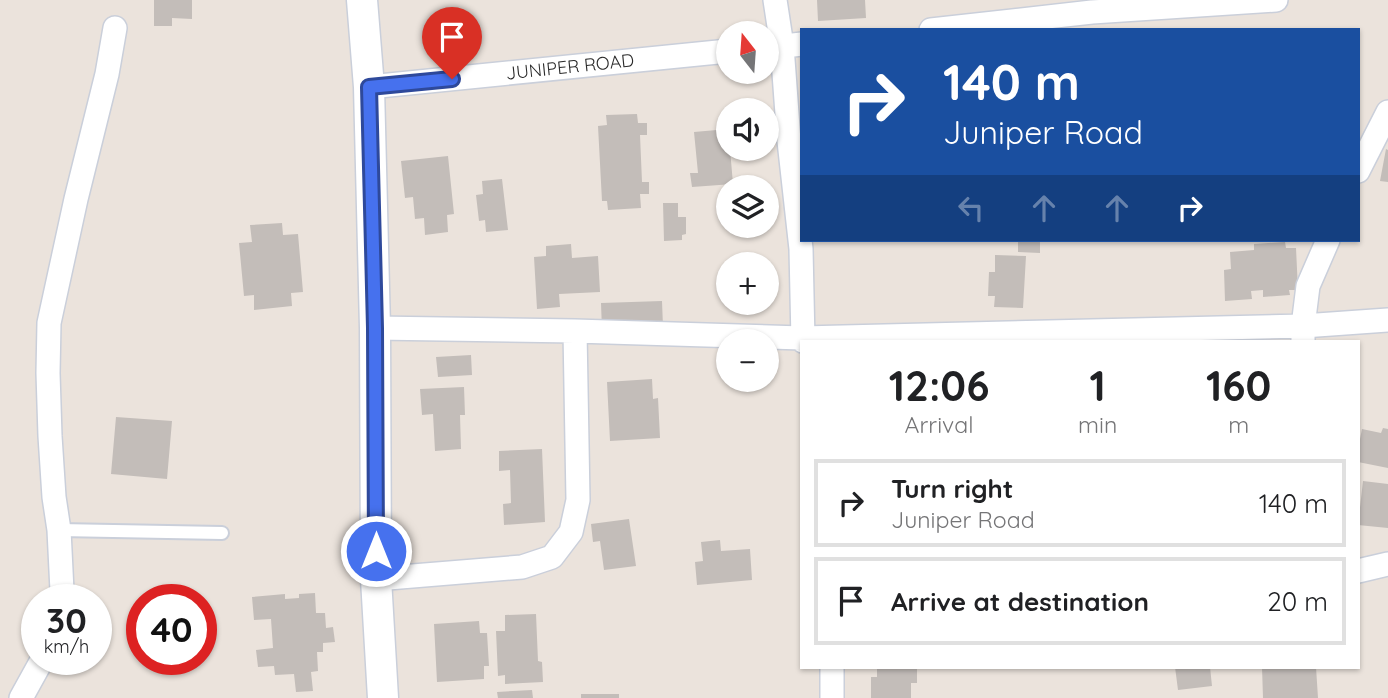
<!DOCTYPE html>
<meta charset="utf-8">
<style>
:root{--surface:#fff;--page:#f2f2f2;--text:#202124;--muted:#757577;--line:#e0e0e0}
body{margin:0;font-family:Quicksand,sans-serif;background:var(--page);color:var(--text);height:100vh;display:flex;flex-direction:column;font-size:26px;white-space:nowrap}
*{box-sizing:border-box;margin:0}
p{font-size:23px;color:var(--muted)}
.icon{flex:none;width:38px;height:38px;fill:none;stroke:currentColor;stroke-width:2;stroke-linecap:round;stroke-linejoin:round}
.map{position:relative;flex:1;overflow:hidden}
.drawer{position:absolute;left:800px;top:340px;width:560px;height:329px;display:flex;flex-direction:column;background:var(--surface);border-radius:0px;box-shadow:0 2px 5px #0004}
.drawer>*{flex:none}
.banner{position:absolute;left:800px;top:28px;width:560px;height:214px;border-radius:0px;box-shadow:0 2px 5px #0004;background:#1a4fa0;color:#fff;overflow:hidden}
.needle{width:46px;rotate:343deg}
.buttons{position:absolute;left:716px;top:21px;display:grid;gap:14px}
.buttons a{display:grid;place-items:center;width:63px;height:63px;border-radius:50%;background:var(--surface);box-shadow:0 2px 5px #0004;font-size:35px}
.speed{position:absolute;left:21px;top:584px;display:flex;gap:14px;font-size:35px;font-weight:700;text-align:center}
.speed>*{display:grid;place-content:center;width:91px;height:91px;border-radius:50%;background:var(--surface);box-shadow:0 2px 5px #0004;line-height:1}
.speed small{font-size:18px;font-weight:400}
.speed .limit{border:10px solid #d22;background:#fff;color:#111}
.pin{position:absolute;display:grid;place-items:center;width:60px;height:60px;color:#fff;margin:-72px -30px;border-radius:50% 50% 50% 0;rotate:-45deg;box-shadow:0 0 7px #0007}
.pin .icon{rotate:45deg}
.me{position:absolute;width:77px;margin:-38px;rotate:0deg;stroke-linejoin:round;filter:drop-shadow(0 0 5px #0008)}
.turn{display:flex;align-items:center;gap:24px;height:147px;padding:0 28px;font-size:32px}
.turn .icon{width:91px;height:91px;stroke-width:2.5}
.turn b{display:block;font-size:49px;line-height:60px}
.lanes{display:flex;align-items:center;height:66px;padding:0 28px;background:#0003;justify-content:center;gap:35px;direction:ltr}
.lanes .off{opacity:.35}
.eta{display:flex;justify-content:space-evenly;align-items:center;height:119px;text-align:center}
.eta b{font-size:42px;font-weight:800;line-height:49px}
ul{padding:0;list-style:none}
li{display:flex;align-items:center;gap:21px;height:88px;margin:0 14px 10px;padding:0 14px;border:4px solid var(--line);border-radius:0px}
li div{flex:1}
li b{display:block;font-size:26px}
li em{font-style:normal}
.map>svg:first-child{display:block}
.building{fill:#c3bdb9}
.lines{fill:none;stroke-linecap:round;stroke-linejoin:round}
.service-casing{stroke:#cacfda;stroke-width:16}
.minor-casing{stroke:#cacfda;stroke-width:26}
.tertiary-casing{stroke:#cacfda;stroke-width:33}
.service{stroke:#fff;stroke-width:12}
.minor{stroke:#fff;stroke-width:23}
.tertiary{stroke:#fff;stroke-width:30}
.route-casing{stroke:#2e499b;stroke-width:18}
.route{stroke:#4671ee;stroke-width:12}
.labels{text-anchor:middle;stroke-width:6;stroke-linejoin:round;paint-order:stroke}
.street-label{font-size:18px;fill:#292929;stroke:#fff}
</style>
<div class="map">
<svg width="1388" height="698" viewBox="0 0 1388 698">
<rect width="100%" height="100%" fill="#ebe3dc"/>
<!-- building -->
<path class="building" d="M154,0H192V19L172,18V26H154Z
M817,0H865L866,18L818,21Z
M637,114L638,123H647V135H640L642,182H649V194H640L641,208L608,210L607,201H602L598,126L607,125L606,115Z
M728,129V149H730L733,184L692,187L690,173H698L694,132Z
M1386,149L1388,150V182L1380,181Z
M448,156L454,214L447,215L448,232L425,235L424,218L415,219L413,197L405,198L401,161Z
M502,179L508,230L486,232L485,220L479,221L476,195L483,194L482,181Z
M663,203H678V217H686V234L682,235V240L664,241Z
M282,223L283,235L298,234L303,292L291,293L292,306L254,310V295L244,296L239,243L252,242L250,225Z
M1018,240H1040V253L1018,252Z
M1285,242L1286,248H1296L1298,290H1289L1290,295L1263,297V290L1251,291L1252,299L1225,301L1224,270L1231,269L1230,252L1254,250V244Z
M571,244L572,258L598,256L600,292L559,294L560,307L537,309L534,257L546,256V246Z
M995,255L1026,256L1023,308L994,307L995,296H988L989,272H995Z
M662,301L663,327L602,330L601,303Z
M471,355L472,375L438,377L436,357Z
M652,379L653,399L658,398L660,438L610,441L607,382Z
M464,387L465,415H460L461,449L435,451L433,414L422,415L420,389Z
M116,417L172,421L167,479L111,474Z
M1383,428L1388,429V468L1358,462V449L1362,429L1381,433Z
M542,449L545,522L504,525L503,504L511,503L510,470L499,471V451Z
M1363,481L1388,484V528L1358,525Z
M629,519L636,566L604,570L600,541L593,542L591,524Z
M720,540L721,551L750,549L752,580L697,585L695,562L703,561L701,542Z
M315,593L316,613H325L326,628L333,627L335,642L323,643V652H317L318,671L311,672L313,691L296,692L294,674L275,675L274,666L258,667L256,650L273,648L271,619L254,620L252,597L285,594V599L299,598V594Z
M536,614L538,661L542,662L543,682L505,684V675L498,676L496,631H505V615Z
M479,621L480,633H487L489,666H484V679L437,682L434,624Z
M877,667H917V683H911V698H871V677H877Z
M1175,667H1210L1212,686L1178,690Z
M1262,667H1316L1318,698H1263Z
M532,690L533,698H498L497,692Z
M581,694H619V698H581Z"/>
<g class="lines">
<!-- service casing -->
<g class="service-casing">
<path id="service" d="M59,530L222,533"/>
</g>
<!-- minor casing -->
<g class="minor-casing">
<path id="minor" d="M775,0L782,46L789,141L801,249L803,341
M931,30L1092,12L1276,0
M766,48L802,44
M369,87L728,51
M1358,171L1388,112
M375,328L575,331L802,338L1303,326L1308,286L1328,240
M1303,340V326L1388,320
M1358,571L1388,564
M376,579L522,567L552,557L571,532L578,500L575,331
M60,600L62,591L59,530L54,497L50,436L48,373L49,323L76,199L107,74L115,28
M21,698L42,660
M832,698V667"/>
</g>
<!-- tertiary casing -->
<g class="tertiary-casing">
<path id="tertiary" d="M362,0L369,87L375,328L376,579L383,698"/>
</g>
<!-- service -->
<use href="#service" class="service"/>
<!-- minor -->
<use href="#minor" class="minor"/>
<!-- tertiary -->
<use href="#tertiary" class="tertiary"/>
</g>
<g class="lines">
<!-- route casing -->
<g class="route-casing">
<path id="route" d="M376,551L375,328L369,87L452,79"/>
</g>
<!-- route -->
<use href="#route" class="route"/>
</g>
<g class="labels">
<!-- street labels -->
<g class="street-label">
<text transform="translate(570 67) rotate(-6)" y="6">JUNIPER ROAD</text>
</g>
</g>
</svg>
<div class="buttons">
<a><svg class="needle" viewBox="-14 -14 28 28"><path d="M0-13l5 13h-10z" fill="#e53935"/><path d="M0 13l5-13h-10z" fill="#757577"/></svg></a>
<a><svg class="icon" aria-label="sound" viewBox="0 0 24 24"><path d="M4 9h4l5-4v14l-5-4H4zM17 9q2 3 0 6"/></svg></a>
<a><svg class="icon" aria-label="layers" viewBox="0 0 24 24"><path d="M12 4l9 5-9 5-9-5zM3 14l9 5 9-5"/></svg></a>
<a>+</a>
<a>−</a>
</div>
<div class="speed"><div>30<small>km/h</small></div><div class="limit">40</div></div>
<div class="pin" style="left:452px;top:79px;background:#d93025"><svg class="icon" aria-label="arrive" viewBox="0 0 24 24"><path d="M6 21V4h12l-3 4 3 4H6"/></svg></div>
<svg class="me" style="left:376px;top:551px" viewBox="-20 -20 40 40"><circle r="17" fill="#4671ee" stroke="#fff" stroke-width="3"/><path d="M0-11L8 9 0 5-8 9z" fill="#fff"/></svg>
<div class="banner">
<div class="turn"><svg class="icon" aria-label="right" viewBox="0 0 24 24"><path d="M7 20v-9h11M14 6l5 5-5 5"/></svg><div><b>140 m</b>Juniper Road</div></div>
<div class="lanes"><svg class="icon off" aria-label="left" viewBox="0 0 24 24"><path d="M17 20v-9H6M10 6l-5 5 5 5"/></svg><svg class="icon off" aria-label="ahead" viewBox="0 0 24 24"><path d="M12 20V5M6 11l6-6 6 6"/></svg><svg class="icon off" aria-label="ahead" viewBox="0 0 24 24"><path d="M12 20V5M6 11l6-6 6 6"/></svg><svg class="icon" aria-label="right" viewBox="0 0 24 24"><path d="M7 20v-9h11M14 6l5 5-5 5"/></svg></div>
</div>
<section class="drawer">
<div class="eta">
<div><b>12:06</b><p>Arrival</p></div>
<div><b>1</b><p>min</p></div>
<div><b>160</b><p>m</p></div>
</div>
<ul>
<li><svg class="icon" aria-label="right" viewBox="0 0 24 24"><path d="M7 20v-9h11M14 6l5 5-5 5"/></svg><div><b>Turn right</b><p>Juniper Road</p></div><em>140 m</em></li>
<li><svg class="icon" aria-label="arrive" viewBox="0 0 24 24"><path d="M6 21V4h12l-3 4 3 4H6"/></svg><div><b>Arrive at destination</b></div><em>20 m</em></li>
</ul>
</section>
</div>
